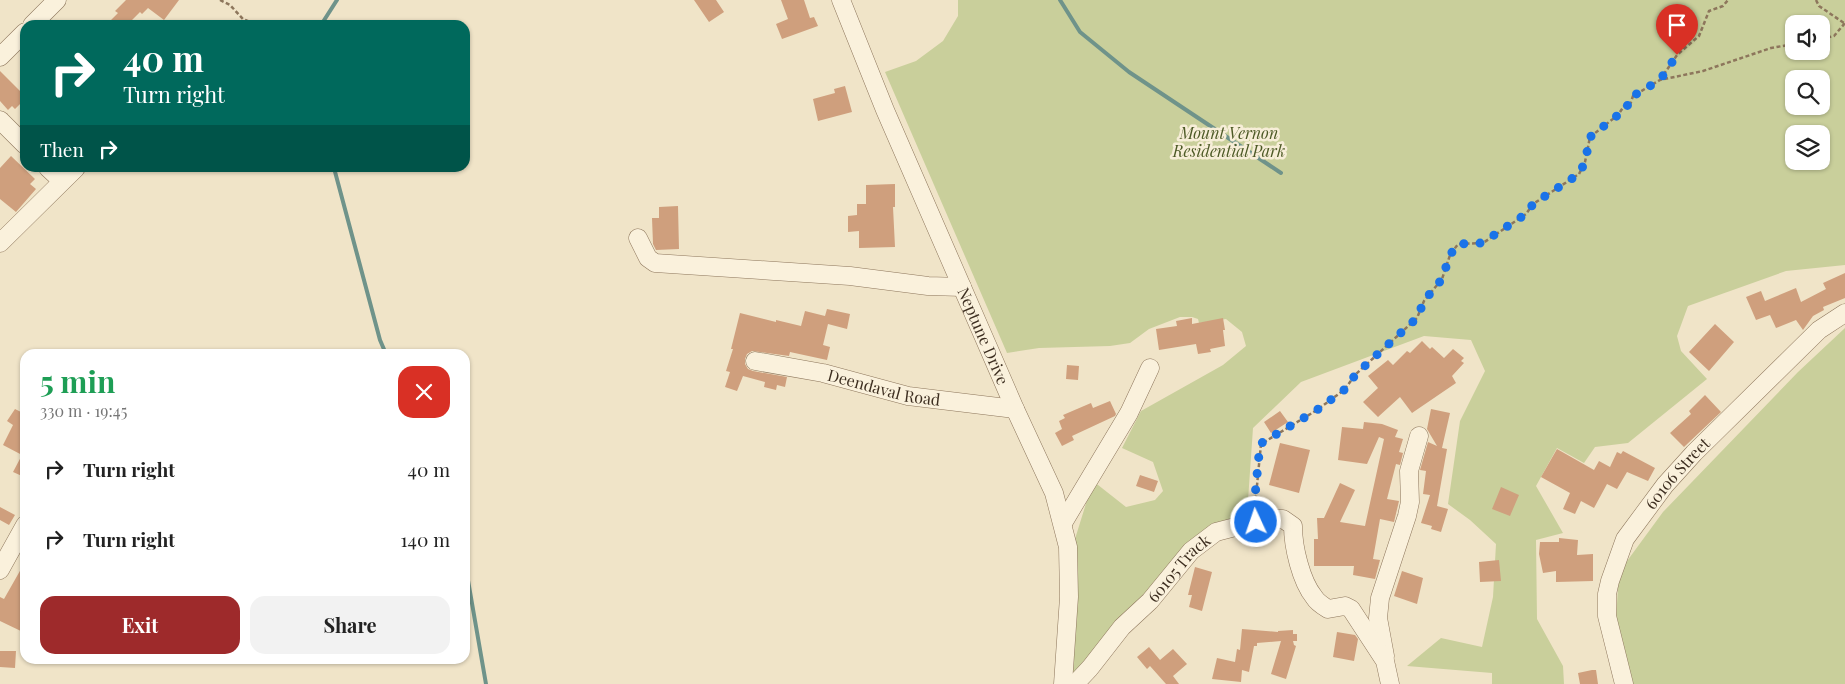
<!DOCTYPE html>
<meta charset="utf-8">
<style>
:root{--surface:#fff;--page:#f2f2f2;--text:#222;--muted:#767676;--accent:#9e2a2b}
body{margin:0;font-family:"Playfair Display",serif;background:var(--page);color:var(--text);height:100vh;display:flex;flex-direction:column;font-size:19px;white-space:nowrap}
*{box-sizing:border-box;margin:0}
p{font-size:16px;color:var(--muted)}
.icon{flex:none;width:28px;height:28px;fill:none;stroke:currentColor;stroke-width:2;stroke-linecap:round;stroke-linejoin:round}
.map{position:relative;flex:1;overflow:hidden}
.details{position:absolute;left:20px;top:349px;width:450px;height:315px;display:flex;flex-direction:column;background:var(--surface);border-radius:15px;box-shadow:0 1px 4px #0004}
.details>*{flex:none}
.guide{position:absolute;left:20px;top:20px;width:450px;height:152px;border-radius:15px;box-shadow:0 1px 4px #0004;background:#00695c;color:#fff;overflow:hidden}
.buttons{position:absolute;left:1785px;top:15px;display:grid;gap:10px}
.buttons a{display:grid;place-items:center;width:45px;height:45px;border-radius:10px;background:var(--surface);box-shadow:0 1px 4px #0004;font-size:25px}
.pin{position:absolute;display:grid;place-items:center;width:42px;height:42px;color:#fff;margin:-51px -21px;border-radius:50% 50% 50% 0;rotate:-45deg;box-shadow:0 0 5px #0007}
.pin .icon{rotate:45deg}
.me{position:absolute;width:55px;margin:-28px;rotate:357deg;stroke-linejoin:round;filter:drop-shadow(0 0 4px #0008)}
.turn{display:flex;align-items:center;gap:18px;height:105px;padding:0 20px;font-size:22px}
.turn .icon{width:65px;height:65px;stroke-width:2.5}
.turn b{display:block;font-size:35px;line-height:42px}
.then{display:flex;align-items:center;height:48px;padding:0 20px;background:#0003;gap:10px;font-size:19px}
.round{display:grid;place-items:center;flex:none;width:52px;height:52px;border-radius:15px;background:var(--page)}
.head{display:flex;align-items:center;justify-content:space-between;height:85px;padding:0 20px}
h1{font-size:30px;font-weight:700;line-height:38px;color:#1e9e55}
.action{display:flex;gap:10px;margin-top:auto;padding:10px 20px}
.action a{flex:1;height:58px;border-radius:15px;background:var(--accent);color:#fff;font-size:20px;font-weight:700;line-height:58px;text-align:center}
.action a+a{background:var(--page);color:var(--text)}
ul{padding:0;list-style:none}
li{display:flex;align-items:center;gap:15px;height:70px;padding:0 20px}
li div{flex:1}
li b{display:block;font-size:19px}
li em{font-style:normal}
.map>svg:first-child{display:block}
.green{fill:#c9cf9b;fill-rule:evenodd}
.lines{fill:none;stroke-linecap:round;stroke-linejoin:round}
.stream{stroke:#6f938a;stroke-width:4}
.building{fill:#cf9f7d}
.minor-casing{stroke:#8d765c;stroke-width:19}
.path{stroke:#8d765c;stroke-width:2.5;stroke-dasharray:4 2.5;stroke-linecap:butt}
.minor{stroke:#faf1dc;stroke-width:18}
.route{stroke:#1a73e8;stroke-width:9;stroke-dasharray:0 16.2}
.labels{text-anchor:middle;stroke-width:5;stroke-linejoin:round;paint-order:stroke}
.park-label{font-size:16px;font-style:italic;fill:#4d5a26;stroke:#f7eed8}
.street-label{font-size:16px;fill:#3d2e20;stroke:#f7eed8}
</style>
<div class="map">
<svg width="1845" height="684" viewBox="0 0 1845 684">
<rect width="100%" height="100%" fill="#f0e4c8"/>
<!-- green -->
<path class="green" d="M958,0H1845V265L1786,271L1688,306L1677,336L1681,351L1707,379L1628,443L1595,447L1584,463L1557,448L1536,486L1563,533L1536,540L1537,619L1563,666L1564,684H1492V673L1407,666L1441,638L1482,647L1493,597L1496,544L1470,520L1448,504L1460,421L1485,371L1471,340L1424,336L1301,382L1253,428L1247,515L1197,537L1072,681L1076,566L1075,539L1093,481L1126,507L1155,500L1163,491L1153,462L1122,448L1141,411L1223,365L1246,346L1242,332L1226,319L1199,323L1198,319L1192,317H1180L1149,329L1130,343L1110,346L1039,348L1007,353L885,72L916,61L943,41L958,16ZM1794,24H1821V51H1794ZM1794,79H1821V106H1794ZM1794,134H1821V161H1794Z
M1845,328V684H1629L1616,619L1619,572L1663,512L1798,372Z"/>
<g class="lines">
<!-- stream -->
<path class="stream" d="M1060,0L1080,32L1129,72L1281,173
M321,25L337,0
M334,168L380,340L386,354
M465,563L486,684"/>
</g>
<!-- building -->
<path class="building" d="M126,0H179L164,20L148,8L142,14L140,12L127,25H106L118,13L115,11Z
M694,0H716L724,12L709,22Z
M781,0H804L810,18L814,17L818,26L782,39L776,24L788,19Z
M0,71L25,96V99L15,109L12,106L8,110L0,101Z
M845,86L852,112L818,121L813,99L835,93L834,89Z
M11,156L35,179L30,184L36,189L16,212L0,199V168Z
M895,184V207H893L895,247L859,248V231L848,232V216L857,215V204H866V185Z
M678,206L679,249L656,250L653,244L652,218H659V207Z
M1845,273V298L1823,307L1824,310L1813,316L1803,330L1796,320L1776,328L1770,315L1756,320L1746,297L1761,291L1765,301L1796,288L1801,302L1826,289L1823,283Z
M827,309L850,314L847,329L828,324L823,345L830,347L827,360L790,352L789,356L752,351L747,354L745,359V364L748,369L753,371L787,377L785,387L777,385L776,390L764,387L765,382L743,376L737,391L725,387L730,372L726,371L733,349H731L740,313L776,322V320L801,326L805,311L825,316Z
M1192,318V324L1223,318L1225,330H1223L1225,346L1210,349L1211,352L1198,354L1196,344L1159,350L1156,329L1177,326L1176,321Z
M1715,324L1734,342L1709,371L1689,352Z
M1422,341L1430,349L1432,347L1444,358L1453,349L1464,358L1461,361L1464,363L1452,376L1456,383L1412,413L1400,397L1378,417L1363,402L1378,388L1368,376L1388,360L1393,365L1407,351L1410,353Z
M1067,365L1079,366L1078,380L1066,379Z
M1705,395L1721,412L1684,447L1670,433L1691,414L1689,411Z
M1110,401L1116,414L1115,416L1072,436L1074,440L1062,446L1055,433L1062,429L1059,421L1065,418L1063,415L1091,403L1093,408Z
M15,409L25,414V470L22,476L13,472L22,455L3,445L13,425L7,421Z
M1431,409L1450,413L1442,448L1447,449L1437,506L1448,509L1441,532L1431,529L1432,526L1421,523L1430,495L1423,494L1426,471L1420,470L1428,442L1437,446L1427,429Z
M1280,411L1288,422L1271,433L1264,422Z
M1364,422L1382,424L1398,430L1395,437L1403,439L1399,452L1403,453L1400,465L1396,464L1387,499L1399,501L1394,522L1380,519L1373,559L1380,560L1375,579L1353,575L1354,566H1314V539H1318L1317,518H1324L1340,483L1355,490L1340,522L1365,526L1384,439L1379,437L1367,464L1338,460L1342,427L1363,429Z
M1280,443L1310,450L1299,493L1269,485Z
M1557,449L1594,470L1599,461L1610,467L1617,452L1621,454L1623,451L1655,468L1648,481L1627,472L1617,489L1607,484L1594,508L1581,501L1575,514L1563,509L1570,493L1541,477Z
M1140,475L1158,481L1154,492L1136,486Z
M1501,487L1519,495L1510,516L1492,509Z
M0,507L15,515L9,525L0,520Z
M1559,538L1578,540L1577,555L1593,554V581L1556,582V571L1543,573L1539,554L1540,542H1559Z
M1499,560L1501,581L1480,582L1479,562Z
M25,562V633L0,621V597L4,599Z
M1195,567L1212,572L1202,611L1189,607L1192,595H1188Z
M1402,571L1423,578L1417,604L1394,596Z
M1242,629L1278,632V631L1293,630V634H1297V641H1293L1294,645L1296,646L1286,679L1271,674L1281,641L1257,643V646H1254L1249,672L1242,670L1241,682L1212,679L1217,658L1235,662L1237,649L1240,650Z
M1337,632L1355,635L1358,639L1354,661L1333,657Z
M1149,647L1160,660L1173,649L1187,664L1173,676L1179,684H1166L1150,666L1147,669L1137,657Z
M0,651H16L15,668L0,667Z
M1592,670H1596L1598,684H1580L1578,673Z"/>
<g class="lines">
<!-- minor casing -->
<g class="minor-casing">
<g id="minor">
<path id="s1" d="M841,0L885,110L1015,409L1054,493L1068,547L1069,597L1063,684"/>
<path d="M32,25L57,0"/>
<path d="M0,57L25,32"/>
<path d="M0,120L25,145"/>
<path d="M48,168L62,181"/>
<path d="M638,238L648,258L655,263L850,276L928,286L962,287"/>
<path d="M0,243L76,168"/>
<path id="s2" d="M755,361L823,373L908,396L1015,409"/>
<path d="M1063,523L1129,413L1150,368"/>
<path d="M0,570L25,525"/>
<path d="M1385,656L1378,618L1380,598L1407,516L1410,502L1409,471L1419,436"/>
<path id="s3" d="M1075,684L1090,668L1122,627L1150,601L1191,551L1216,532L1266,519H1283L1293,526C1293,547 1301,581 1314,597C1317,602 1323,606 1328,609L1345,606L1351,609L1385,661L1390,684"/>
<path id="s4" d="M1624,684L1607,616V594L1610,581L1625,539L1665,485L1694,453L1819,330L1845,313"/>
</g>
</g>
<!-- path -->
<path class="path" d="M220,0L230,5L243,19L258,25
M1816,0L1819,6L1844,23
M1821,39L1834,36L1845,23
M1660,80L1677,55L1699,36L1709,11L1723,6L1728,0
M1255,506L1261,444L1317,410L1344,390L1356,374L1417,318L1424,301L1442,279L1450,255L1458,244L1483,243L1526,214L1533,204L1579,174L1585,162L1590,137L1618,115L1624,106L1630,105L1633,96L1660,80L1703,71L1771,48L1794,44"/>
<!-- minor -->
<use href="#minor" class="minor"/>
</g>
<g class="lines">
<!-- route -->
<path class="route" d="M1256,522L1255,496L1260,444L1317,410L1344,390L1356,374L1417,318L1424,301L1442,279L1450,255L1458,244L1482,243L1526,214L1533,204L1579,174L1585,162L1590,137L1618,115L1624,106L1630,105L1633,96L1660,80L1677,55"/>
</g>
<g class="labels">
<!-- park labels -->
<g class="park-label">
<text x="1229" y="139">Mount Vernon<tspan x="1229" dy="18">Residential Park</tspan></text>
</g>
<!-- street labels -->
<g class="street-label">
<text dy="6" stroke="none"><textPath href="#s1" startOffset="365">Neptune Drive</textPath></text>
<text dy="6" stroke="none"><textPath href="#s2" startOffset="132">Deendaval Road</textPath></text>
<text dy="6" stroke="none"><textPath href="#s4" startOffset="234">60106 Street</textPath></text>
<text dy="6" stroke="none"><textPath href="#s3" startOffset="156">60105 Track</textPath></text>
</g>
</g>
</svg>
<div class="buttons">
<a><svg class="icon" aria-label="sound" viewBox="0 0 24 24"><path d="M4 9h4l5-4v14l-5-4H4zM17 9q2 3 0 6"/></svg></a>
<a><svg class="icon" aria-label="search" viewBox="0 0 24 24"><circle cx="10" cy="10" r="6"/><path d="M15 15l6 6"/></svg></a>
<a><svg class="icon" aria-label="layers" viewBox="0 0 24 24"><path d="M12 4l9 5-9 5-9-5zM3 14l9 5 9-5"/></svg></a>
</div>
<div class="pin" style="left:1677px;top:55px;background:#d93025"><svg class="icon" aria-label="arrive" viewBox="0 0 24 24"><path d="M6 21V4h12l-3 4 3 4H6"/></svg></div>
<svg class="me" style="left:1256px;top:522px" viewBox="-20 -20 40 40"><circle r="17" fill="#1a73e8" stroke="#fff" stroke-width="3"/><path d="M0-11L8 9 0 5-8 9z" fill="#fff"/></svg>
<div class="guide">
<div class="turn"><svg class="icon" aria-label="right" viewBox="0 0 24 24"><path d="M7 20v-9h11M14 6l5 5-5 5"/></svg><div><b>40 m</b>Turn right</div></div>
<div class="then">Then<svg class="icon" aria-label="right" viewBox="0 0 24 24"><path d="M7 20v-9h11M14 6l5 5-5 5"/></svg></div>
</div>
<section class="details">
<div class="head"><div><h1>5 min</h1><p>330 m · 19:45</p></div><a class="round" style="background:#d93025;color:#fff"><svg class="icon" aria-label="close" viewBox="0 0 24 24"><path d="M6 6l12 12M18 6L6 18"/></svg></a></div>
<ul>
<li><svg class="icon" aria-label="right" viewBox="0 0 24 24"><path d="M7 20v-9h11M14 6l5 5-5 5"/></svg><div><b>Turn right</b></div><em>40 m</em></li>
<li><svg class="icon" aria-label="right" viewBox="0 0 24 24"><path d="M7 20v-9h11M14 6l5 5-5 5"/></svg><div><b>Turn right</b></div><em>140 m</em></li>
</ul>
<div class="action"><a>Exit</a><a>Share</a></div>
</section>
</div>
